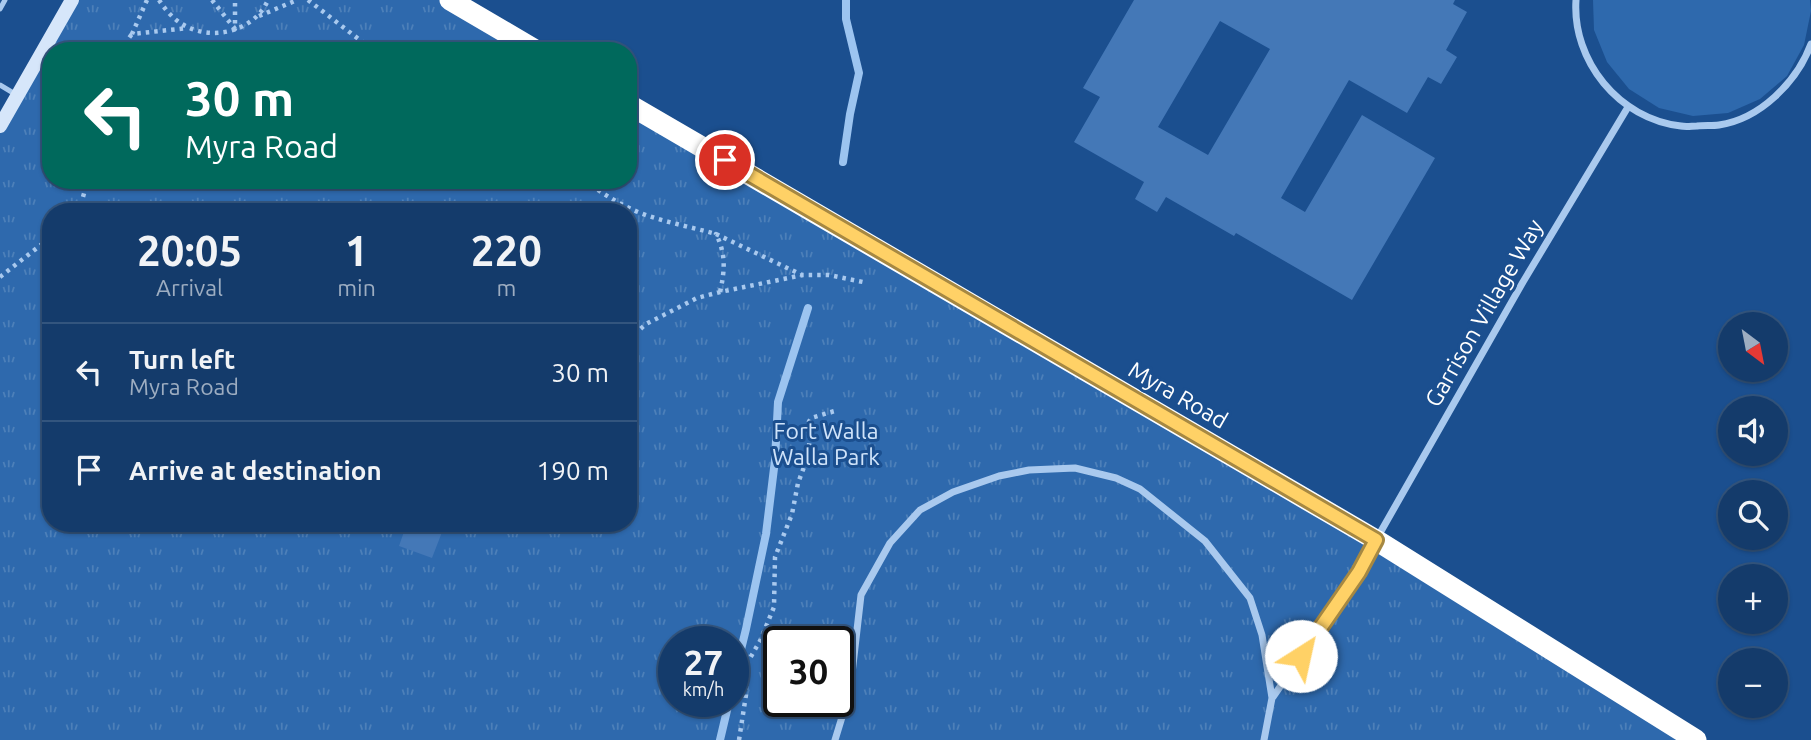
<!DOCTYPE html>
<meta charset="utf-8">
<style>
:root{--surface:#143b6b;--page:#214673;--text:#f1f3f6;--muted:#9dadc1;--line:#33557e}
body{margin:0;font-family:Ubuntu,sans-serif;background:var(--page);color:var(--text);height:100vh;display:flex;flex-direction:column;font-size:26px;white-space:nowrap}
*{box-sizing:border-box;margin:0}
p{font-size:23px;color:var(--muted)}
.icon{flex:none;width:38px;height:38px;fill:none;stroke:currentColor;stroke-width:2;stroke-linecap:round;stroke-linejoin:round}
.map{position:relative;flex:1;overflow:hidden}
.side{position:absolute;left:42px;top:203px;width:595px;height:329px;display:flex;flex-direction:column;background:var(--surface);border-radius:28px;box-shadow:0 2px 5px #0004,0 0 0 2px var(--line)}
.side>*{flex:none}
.guide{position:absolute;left:42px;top:42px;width:595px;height:147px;border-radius:28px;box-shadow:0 2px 5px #0004,0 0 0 2px var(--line);background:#00695c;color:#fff;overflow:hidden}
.needle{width:46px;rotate:148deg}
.buttons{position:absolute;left:1718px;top:312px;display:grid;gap:14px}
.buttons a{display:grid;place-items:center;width:70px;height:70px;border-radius:50%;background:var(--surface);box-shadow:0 2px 5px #0004,0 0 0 2px var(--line);font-size:35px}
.speed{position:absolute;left:658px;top:626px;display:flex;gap:14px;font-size:35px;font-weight:700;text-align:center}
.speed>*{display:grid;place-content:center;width:91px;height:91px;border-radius:50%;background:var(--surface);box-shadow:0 2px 5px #0004,0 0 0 2px var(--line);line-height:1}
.speed small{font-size:18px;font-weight:400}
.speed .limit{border:4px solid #111;border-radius:10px;background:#fff;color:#111}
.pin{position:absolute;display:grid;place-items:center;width:60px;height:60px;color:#fff;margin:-30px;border:4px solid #fff;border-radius:50%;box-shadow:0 2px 7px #0007}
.me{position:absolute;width:77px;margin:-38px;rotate:35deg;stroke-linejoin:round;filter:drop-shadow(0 0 5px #0008)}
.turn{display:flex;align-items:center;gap:24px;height:147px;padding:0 28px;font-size:32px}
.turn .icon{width:91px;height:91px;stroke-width:2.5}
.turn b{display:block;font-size:49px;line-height:60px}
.eta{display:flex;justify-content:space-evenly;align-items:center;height:119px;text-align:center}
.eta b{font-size:42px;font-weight:700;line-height:49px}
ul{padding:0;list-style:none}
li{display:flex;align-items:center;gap:21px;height:98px;padding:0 28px;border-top:2px solid var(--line)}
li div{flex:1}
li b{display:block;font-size:26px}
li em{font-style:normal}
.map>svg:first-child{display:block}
.green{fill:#2e69ad}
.park{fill:url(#park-tufts);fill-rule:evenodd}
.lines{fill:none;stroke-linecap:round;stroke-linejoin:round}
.stream{stroke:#9cc4f0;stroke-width:8}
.building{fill:#4478b7;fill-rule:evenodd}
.path{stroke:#a9c9ee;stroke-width:4.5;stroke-dasharray:3.5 5;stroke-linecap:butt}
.lane{stroke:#a9c9ee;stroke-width:5}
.street{stroke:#a9c9ee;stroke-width:7}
.secondary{stroke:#d6e6fa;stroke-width:14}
.highway{stroke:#fff;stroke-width:21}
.route-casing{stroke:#a68842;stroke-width:18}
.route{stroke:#ffd166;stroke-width:12}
.labels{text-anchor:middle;stroke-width:6;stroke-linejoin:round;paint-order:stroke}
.street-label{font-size:23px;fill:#fff;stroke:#1b4f8f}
.park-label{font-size:23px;fill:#cfe3fa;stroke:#1b4f8f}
</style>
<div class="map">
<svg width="1811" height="740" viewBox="0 0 1811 740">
<defs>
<pattern id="park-tufts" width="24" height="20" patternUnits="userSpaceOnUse" patternTransform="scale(1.75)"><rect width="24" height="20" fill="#2e69ad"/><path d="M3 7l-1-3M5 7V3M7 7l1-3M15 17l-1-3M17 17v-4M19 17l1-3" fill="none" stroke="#4d80b9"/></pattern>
</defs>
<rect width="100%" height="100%" fill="#1b4f8f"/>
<!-- green -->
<path class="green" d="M1593,0H1810L1811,11L1804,45L1787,76L1760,99L1728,113L1693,116L1659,108L1629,89L1607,62L1594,30Z"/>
<!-- park -->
<path class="park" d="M71,0H468L554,51H51V180H628V95L1696,740H0V124ZM51,212H628V523H51ZM674,642H733V702H674ZM779,642H838V702H779Z"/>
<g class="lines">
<!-- stream -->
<path class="stream" d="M843,162L850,114L859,73L846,19V0
M733,682L746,629L766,534L775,460L778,402L808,308
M720,740L729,702"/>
</g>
<!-- building -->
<path class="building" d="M1134,0H1455L1453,4L1467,12L1446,50L1457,57L1441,84L1428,77L1407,113L1349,80L1281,198L1305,212L1362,115L1435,158L1352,300L1236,233L1234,236L1166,197L1157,212L1135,199L1144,182L1074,142L1100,97L1083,88ZM1220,21L1270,49L1208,155L1158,127Z
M407,523H434L444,527L432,558L399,546Z"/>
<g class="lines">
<!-- path -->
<path class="path" d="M147,0L132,34L188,28
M159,0C165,9 172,18 182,24C211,42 254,32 268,0
M212,0L235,29V0
M308,0L374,51
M259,16L297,0
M119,51L132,34
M584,180C599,191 614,201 631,209C657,221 688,226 716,234
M76,212L80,207L88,180
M0,277L51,237
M720,292C725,270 726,254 716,234L802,275
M628,340L646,324L697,298L720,292L803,275H829L863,282
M739,740L746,695V665L760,641L774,607L775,557L792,514L798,483L807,459L810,438L806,427L811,418L838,410"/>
<!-- lane -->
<path class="lane" d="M0,9L5,0
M0,85L15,94"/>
<!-- street -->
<path class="street" d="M1576,0C1572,61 1619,119 1681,126C1686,127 1692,126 1697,126C1704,125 1712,126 1719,125C1760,119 1797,82 1811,44
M1273,697L1359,572L1376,540L1523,282L1628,107
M835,740L850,691L861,595L890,543L920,510L953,492L999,476L1029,470L1075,468L1116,478L1140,489L1205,541L1250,598L1262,635L1272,698L1264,740"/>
<!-- secondary -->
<path class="secondary" d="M0,126L72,0"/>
<!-- highway -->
<path class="highway" d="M450,0L537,51
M628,104L1376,540L1696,740"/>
</g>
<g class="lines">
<!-- route casing -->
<g class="route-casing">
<path id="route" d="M725,160L1376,540L1359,572L1301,656"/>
</g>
<!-- route -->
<use href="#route" class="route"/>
</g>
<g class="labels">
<!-- street labels -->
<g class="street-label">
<text transform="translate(1484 313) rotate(-60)" y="8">Garrison Village Way</text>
<text transform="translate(1178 395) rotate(30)" y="8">Myra Road</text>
</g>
<!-- park labels -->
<g class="park-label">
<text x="826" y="439">Fort Walla<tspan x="826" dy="26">Walla Park</tspan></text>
</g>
</g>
</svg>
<div class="buttons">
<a><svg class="needle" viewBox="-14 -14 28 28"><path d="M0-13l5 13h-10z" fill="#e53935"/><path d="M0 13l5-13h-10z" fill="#9dadc1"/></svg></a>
<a><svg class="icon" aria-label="sound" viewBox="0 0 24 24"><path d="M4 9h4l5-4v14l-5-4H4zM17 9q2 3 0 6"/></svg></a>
<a><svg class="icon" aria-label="search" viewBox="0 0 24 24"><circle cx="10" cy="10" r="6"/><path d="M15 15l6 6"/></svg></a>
<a>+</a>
<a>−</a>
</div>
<div class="speed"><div>27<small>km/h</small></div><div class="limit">30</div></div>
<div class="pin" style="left:725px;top:160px;background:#d93025"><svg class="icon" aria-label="arrive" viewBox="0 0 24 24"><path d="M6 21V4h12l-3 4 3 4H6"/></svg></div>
<svg class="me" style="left:1301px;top:656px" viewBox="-20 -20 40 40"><circle r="19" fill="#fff"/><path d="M0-13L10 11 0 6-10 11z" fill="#ffd166"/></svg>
<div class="guide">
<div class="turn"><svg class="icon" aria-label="left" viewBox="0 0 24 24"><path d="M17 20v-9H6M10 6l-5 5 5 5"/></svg><div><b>30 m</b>Myra Road</div></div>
</div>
<section class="side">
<div class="eta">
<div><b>20:05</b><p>Arrival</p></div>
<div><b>1</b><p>min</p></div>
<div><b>220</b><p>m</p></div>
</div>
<ul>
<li><svg class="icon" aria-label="left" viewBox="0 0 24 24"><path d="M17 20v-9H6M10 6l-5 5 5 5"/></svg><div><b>Turn left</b><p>Myra Road</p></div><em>30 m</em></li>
<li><svg class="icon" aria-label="arrive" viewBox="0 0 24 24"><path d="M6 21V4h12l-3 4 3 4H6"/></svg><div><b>Arrive at destination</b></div><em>190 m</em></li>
</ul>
</section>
</div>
